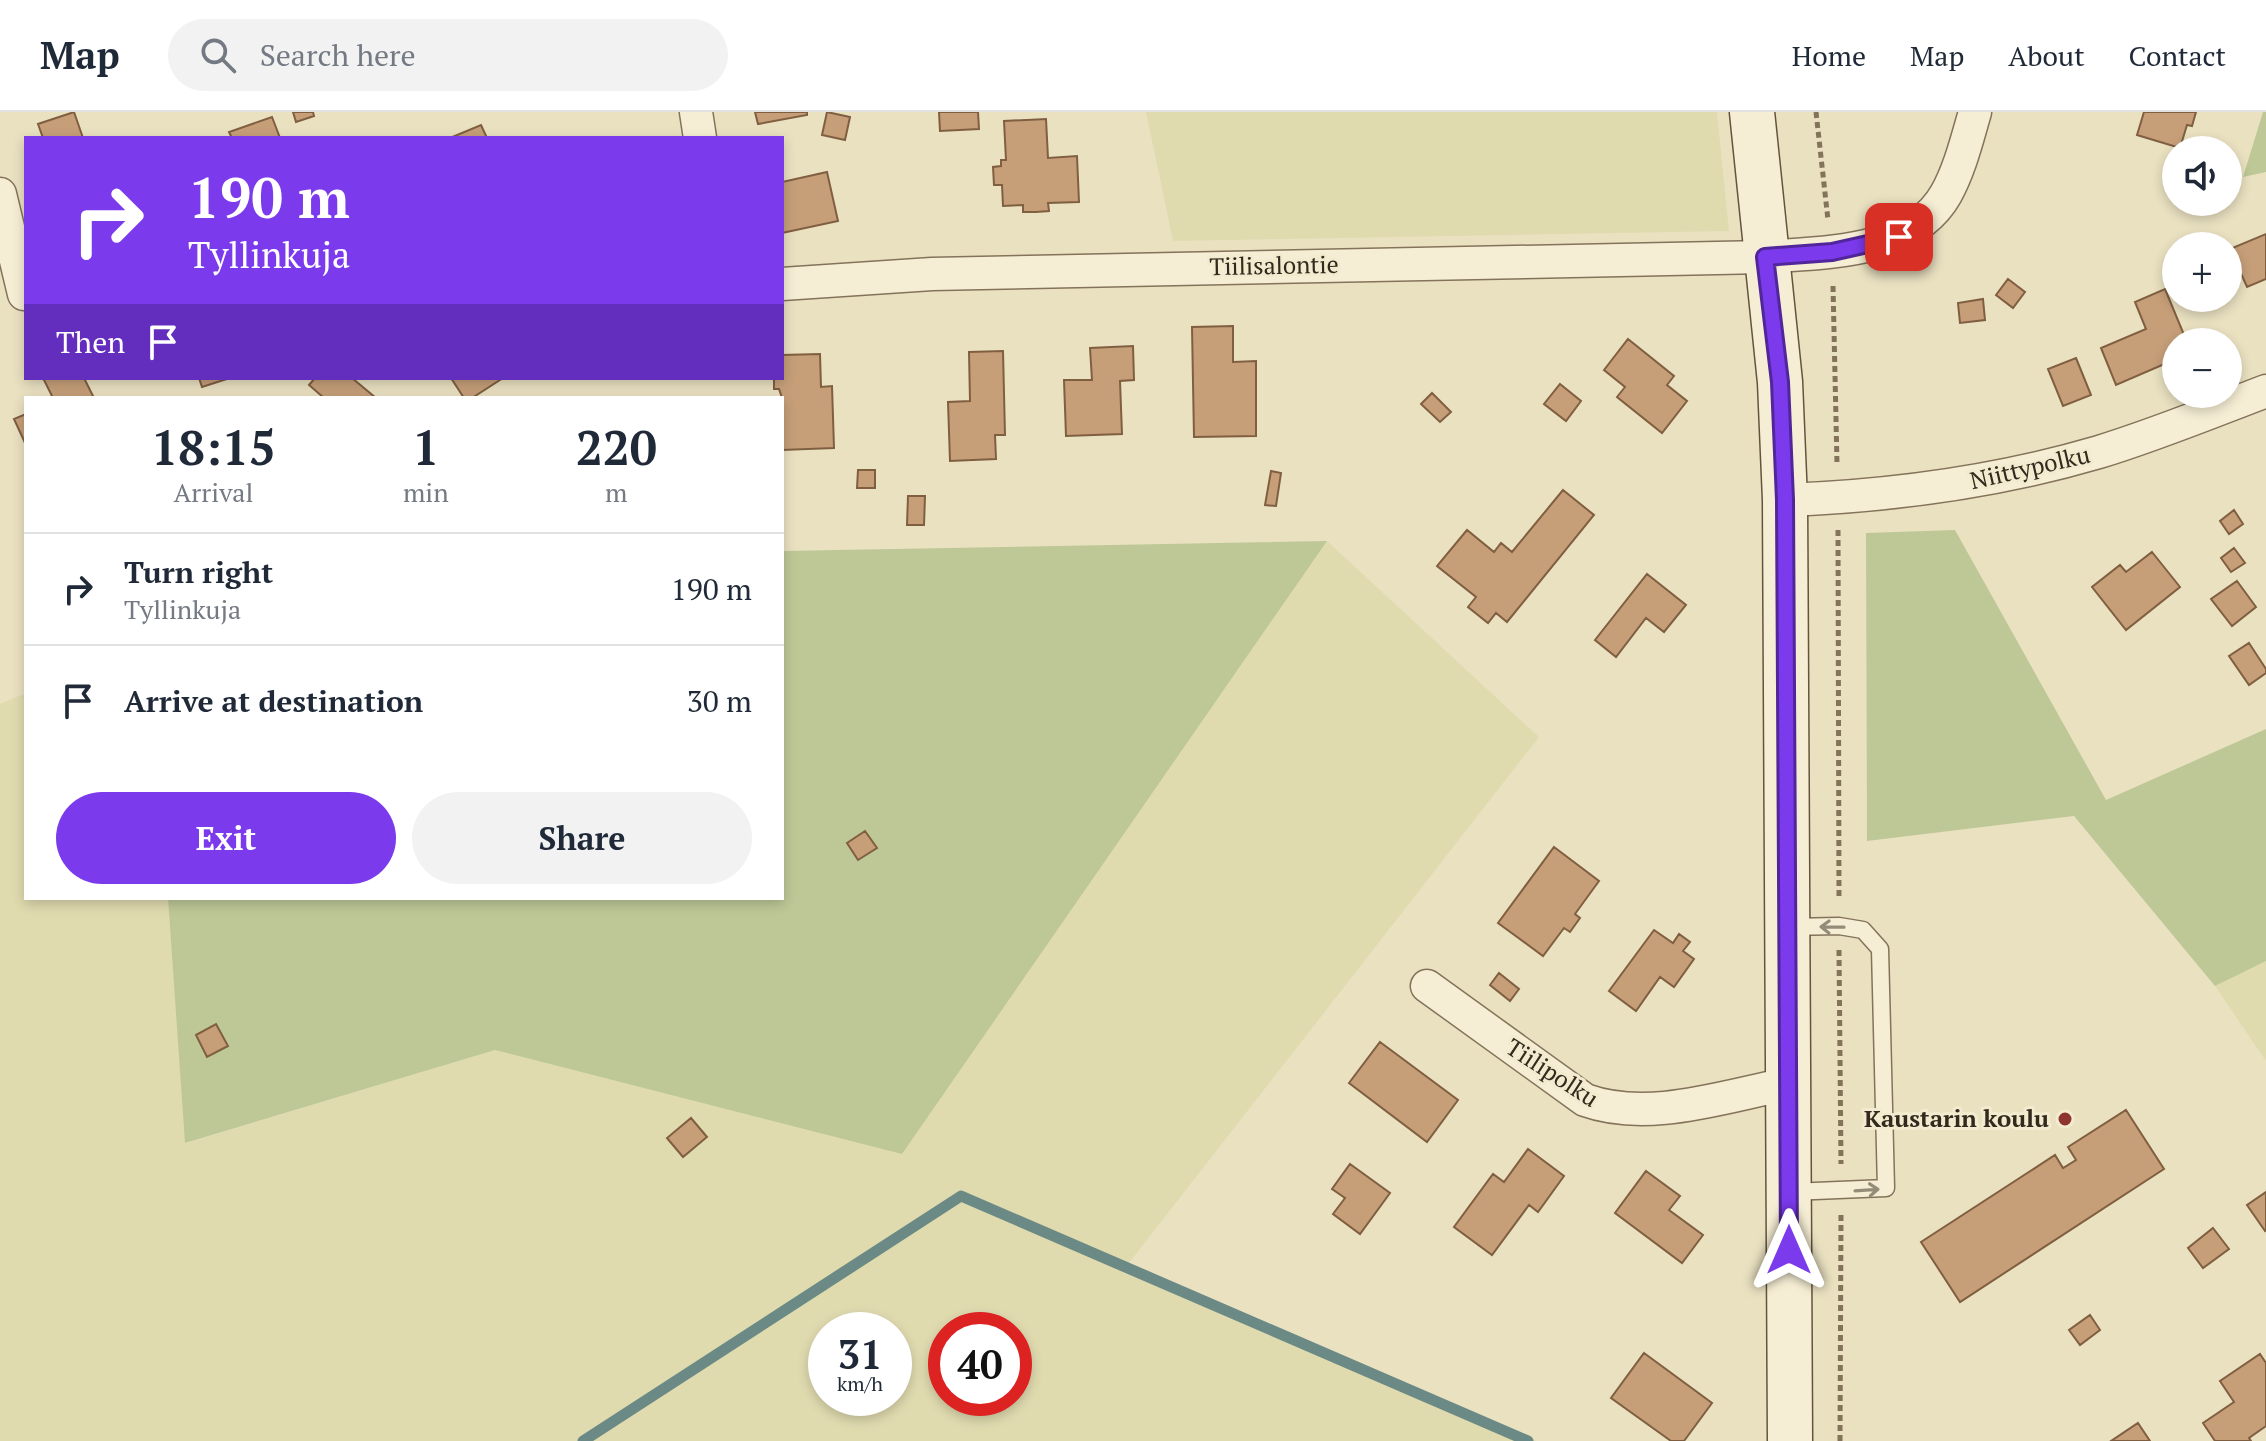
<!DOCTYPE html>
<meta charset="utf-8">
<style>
:root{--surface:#fff;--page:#f2f2f3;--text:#1f2937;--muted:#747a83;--line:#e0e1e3;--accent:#7c3aed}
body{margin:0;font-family:"PT Serif",serif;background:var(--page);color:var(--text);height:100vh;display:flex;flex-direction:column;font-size:30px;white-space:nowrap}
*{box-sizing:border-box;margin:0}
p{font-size:26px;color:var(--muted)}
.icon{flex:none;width:44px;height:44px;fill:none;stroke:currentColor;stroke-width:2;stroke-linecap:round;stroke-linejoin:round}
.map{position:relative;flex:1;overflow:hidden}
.panel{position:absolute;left:24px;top:284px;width:760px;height:504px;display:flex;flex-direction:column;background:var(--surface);border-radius:0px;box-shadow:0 4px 12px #0003}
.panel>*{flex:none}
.guide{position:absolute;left:24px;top:24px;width:760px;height:244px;border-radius:0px;box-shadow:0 4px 12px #0003;background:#7c3aed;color:#fff;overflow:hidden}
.fabs{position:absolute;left:2162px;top:24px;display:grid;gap:16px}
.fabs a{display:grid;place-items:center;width:80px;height:80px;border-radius:50%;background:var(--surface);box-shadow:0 4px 12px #0003;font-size:40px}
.speed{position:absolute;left:808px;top:1200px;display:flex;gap:16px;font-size:40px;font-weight:700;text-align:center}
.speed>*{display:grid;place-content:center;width:104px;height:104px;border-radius:50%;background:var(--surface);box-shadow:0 4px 12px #0003;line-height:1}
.speed small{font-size:20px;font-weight:400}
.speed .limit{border:12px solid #d22;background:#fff;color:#111}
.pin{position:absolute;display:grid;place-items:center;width:68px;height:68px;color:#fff;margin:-34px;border-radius:16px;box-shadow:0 4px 12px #0006}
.me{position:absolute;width:88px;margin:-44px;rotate:0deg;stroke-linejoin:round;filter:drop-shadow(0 0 6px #0008)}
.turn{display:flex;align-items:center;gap:28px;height:168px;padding:0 32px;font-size:36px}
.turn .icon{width:104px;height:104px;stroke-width:2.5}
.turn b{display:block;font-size:56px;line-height:68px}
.then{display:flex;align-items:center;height:76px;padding:0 32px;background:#0003;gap:16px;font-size:30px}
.eta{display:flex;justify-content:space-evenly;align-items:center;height:136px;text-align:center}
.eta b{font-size:48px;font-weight:700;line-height:56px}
.action{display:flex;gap:16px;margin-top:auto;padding:16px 32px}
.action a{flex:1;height:92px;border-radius:48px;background:var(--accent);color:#fff;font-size:32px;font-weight:700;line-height:92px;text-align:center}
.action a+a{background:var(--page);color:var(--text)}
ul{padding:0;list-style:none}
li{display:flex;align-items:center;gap:24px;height:112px;padding:0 32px;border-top:2px solid var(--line)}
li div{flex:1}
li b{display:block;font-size:30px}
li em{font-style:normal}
header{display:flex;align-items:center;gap:48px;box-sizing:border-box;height:112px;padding:0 40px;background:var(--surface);border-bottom:2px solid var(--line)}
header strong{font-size:38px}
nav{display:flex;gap:44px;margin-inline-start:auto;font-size:28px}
.search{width:560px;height:72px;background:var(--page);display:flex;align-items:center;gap:20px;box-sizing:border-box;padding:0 28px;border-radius:44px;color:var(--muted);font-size:30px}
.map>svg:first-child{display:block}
.farmland{fill:#e0dbaf;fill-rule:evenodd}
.green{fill:#bec896}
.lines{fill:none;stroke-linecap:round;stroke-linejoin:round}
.stream{stroke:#6b8a85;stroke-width:11}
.building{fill:#c69f79;stroke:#805f41;stroke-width:2}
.lane-casing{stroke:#83735a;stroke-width:19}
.street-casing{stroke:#83735a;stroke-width:35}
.secondary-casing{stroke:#64543d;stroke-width:47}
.path{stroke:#83735a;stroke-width:5;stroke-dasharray:6 4;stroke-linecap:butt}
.lane{stroke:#f6eed4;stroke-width:16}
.street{stroke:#f6eed4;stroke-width:32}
.secondary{stroke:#f6eed4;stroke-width:44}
.oneway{stroke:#948c78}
.route-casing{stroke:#51269a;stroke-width:20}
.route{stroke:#7c3aed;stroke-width:14}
.poi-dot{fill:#8e352e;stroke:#f3ebd0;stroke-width:3}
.labels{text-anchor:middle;stroke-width:6;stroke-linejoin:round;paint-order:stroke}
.street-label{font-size:24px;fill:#332a1d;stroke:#f3ebd0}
.poi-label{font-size:24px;font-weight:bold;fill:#332a1d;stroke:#f3ebd0;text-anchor:end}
</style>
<header>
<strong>Map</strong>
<div class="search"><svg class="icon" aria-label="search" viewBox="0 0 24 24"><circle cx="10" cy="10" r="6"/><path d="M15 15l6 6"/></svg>Search here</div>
<nav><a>Home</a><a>Map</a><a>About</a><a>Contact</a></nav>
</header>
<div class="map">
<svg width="2266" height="1329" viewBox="0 0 2266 1329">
<rect width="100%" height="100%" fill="#eae1c1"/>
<!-- farmland -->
<path class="farmland" d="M1146,0H1717L1729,119L1173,129Z
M1327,429L1539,625L1122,1160L1537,1329H0V592L26,581V786H168L186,1031L495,938L902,1041ZM826,1218H894V1286H826ZM946,1218H1014V1286H946Z
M2266,849V949L2215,874Z"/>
<!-- green -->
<path class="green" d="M2263,0H2266V60L2243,65Z
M1955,418L2106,688L2266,617V849L2215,874L2074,704L1867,729L1866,421Z
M1327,429L902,1042L495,938L185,1031L168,786H782V439Z"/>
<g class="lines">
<!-- stream -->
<path class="stream" d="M583,1329L961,1084L1528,1329"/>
</g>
<!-- building -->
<path class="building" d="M74,0L83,26H43L38,12Z
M293,0H313L314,4L296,10Z
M755,0H807V3L758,12Z
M827,0L850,5L845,28L822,23Z
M939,0H978L979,17L940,19Z
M2144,0H2196L2192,14L2187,13L2180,36L2137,23Z
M272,5L280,26H232L229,20Z
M1046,7L1048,46L1077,44L1079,90L1048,91L1049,99L1036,100H1023V93L1003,94L1002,73H994L993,55L1001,54V48H1006L1004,9Z
M481,13L487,26H450Z
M827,60L838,109L782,121V70Z
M2266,122V167L2247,175L2230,137Z
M2008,167L2025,180L2013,196L1996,183Z
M2165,177L2187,230H2176V247L2116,273L2101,236L2146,217L2135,190Z
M1983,187L1985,208L1960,211L1958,191Z
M1233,214V250L1256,249V324L1194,325L1192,215Z
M1628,227L1674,264L1667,273L1687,289L1662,321L1617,285L1625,275L1604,258Z
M1133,234L1134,268L1120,269L1122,322L1066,324L1064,268H1092L1090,236Z
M1003,239L1005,323H995L996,347L950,349L948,290L970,289L969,240Z
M820,242L821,275L832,274L834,336L782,338V286L779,277H774V266H782V243Z
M2076,246L2091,283L2063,294L2048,257Z
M43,266H84L94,286H53Z
M199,266H230L202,275Z
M315,266H352L376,286H324L309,273Z
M451,266H503L472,286H464Z
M1560,272L1581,289L1566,309L1544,292Z
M1432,281L1451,300L1440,310L1421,292Z
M26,302V333L14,307Z
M858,358H875V376H857Z
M1271,359L1281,361L1276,394L1265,393Z
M1563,378L1594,403L1507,510L1496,501L1488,511L1468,495L1476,485L1437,454L1467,418L1494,440L1501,431L1512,440Z
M908,384H925L924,413H907Z
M2234,398L2243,412L2229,422L2220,409Z
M2234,436L2245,451L2231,460L2221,446Z
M2152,440L2180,475L2126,518L2092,475L2120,453L2126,460Z
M1647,462L1686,493L1664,520L1646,506L1616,545L1595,528Z
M2237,469L2256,495L2232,514L2211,487Z
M2249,531L2266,557V561L2249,573L2229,544Z
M865,719L877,736L858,748L847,731Z
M1554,735L1599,769L1575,802L1580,806L1570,820L1564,816L1543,844L1498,811Z
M1654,818L1673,831L1679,822L1690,830L1683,839L1694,847L1674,875L1660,865L1636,899L1609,879Z
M1499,861L1519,877L1510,889L1490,873Z
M216,912L228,934L207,945L196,923Z
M1380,930L1458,988L1427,1030L1349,971Z
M2126,998L2164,1057L1960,1190L1921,1130L2055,1043L2063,1056L2076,1048L2068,1035Z
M691,1006L707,1025L683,1045L667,1026Z
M1528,1037L1564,1064L1538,1100L1529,1093L1492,1143L1454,1115L1493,1062L1504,1070Z
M1350,1052L1390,1081L1360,1122L1333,1102L1345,1086L1332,1077Z
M1646,1059L1680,1084L1669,1098L1703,1123L1682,1151L1615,1101Z
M2266,1080V1118L2265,1119L2247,1093Z
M2213,1116L2229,1137L2203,1156L2188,1136Z
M2090,1203L2100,1218L2080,1233L2069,1218Z
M1644,1241L1712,1291L1684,1329H1671L1611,1286Z
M2260,1242L2266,1251V1314L2249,1326L2251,1329H2215L2203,1311L2234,1290L2220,1269Z
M2138,1311L2150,1329H2111Z"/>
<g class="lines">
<!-- lane casing -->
<g class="lane-casing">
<path id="lane" d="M1787,815L1839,814L1863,818L1880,837L1886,1076L1791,1080"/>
</g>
<!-- street casing -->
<g class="street-casing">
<path id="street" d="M696,0L700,26
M0,82L24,182
M782,172L932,162L1765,145C1825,140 1912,142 1946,82C1960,57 1967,27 1975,0
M1785,388C1892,384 1997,370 2099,340C2155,323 2211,300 2266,279
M1427,874L1585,988C1649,1011 1724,984 1788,972"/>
</g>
<!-- secondary casing -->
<g class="secondary-casing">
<path id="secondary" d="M1752,0L1780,270L1785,388L1790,1329"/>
</g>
<!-- path -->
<path class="path" d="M1816,0L1828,108
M1833,174L1837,352
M1838,418L1839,788
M1839,838L1841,1052
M1840,1329L1841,1102"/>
<!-- lane -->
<use href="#lane" class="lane"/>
<!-- street -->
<use href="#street" class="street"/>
<!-- secondary -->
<use href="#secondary" class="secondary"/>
</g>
<!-- one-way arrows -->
<defs><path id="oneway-shaft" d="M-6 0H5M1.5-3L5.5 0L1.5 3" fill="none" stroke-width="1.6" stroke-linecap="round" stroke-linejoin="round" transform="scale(2)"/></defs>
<g class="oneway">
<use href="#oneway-shaft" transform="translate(1832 815) rotate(-179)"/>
<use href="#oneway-shaft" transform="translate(1867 1078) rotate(-4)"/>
</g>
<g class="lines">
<!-- route casing -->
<g class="route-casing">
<path id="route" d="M1789,1138L1785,388L1780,270L1765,145L1832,140L1899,125"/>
</g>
<!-- route -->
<use href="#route" class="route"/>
</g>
<!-- markers -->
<circle class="poi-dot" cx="2065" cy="1007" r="8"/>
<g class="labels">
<!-- street labels -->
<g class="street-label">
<text transform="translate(1274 154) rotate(-1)" y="8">Tiilisalontie</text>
<text transform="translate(2030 356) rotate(-13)" y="8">Niittypolku</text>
<text transform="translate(1552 961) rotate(33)" y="8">Tiilipolku</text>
</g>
<!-- poi labels -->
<g class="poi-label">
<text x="2049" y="1015">Kaustarin koulu</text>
</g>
</g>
</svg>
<div class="fabs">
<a><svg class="icon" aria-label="sound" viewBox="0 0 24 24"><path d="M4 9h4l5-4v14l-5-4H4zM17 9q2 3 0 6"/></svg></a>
<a>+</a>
<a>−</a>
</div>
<div class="speed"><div>31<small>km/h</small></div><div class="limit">40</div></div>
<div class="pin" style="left:1899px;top:125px;background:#d93025"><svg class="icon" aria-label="arrive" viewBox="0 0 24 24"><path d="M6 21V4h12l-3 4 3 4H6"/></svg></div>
<svg class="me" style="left:1789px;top:1138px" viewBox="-20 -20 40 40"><path d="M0-17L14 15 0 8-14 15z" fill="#7c3aed" stroke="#fff" stroke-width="4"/></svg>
<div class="guide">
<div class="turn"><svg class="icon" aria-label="right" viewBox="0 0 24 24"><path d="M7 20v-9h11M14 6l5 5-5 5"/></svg><div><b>190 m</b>Tyllinkuja</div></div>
<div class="then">Then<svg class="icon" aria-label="arrive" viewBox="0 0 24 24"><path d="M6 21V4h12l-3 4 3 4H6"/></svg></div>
</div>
<section class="panel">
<div class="eta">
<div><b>18:15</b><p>Arrival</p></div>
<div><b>1</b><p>min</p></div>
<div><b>220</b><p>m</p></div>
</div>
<ul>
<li><svg class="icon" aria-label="right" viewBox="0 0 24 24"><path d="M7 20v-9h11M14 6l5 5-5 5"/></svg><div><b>Turn right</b><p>Tyllinkuja</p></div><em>190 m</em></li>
<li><svg class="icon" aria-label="arrive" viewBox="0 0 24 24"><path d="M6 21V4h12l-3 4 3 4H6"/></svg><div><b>Arrive at destination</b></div><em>30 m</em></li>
</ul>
<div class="action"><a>Exit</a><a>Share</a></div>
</section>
</div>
